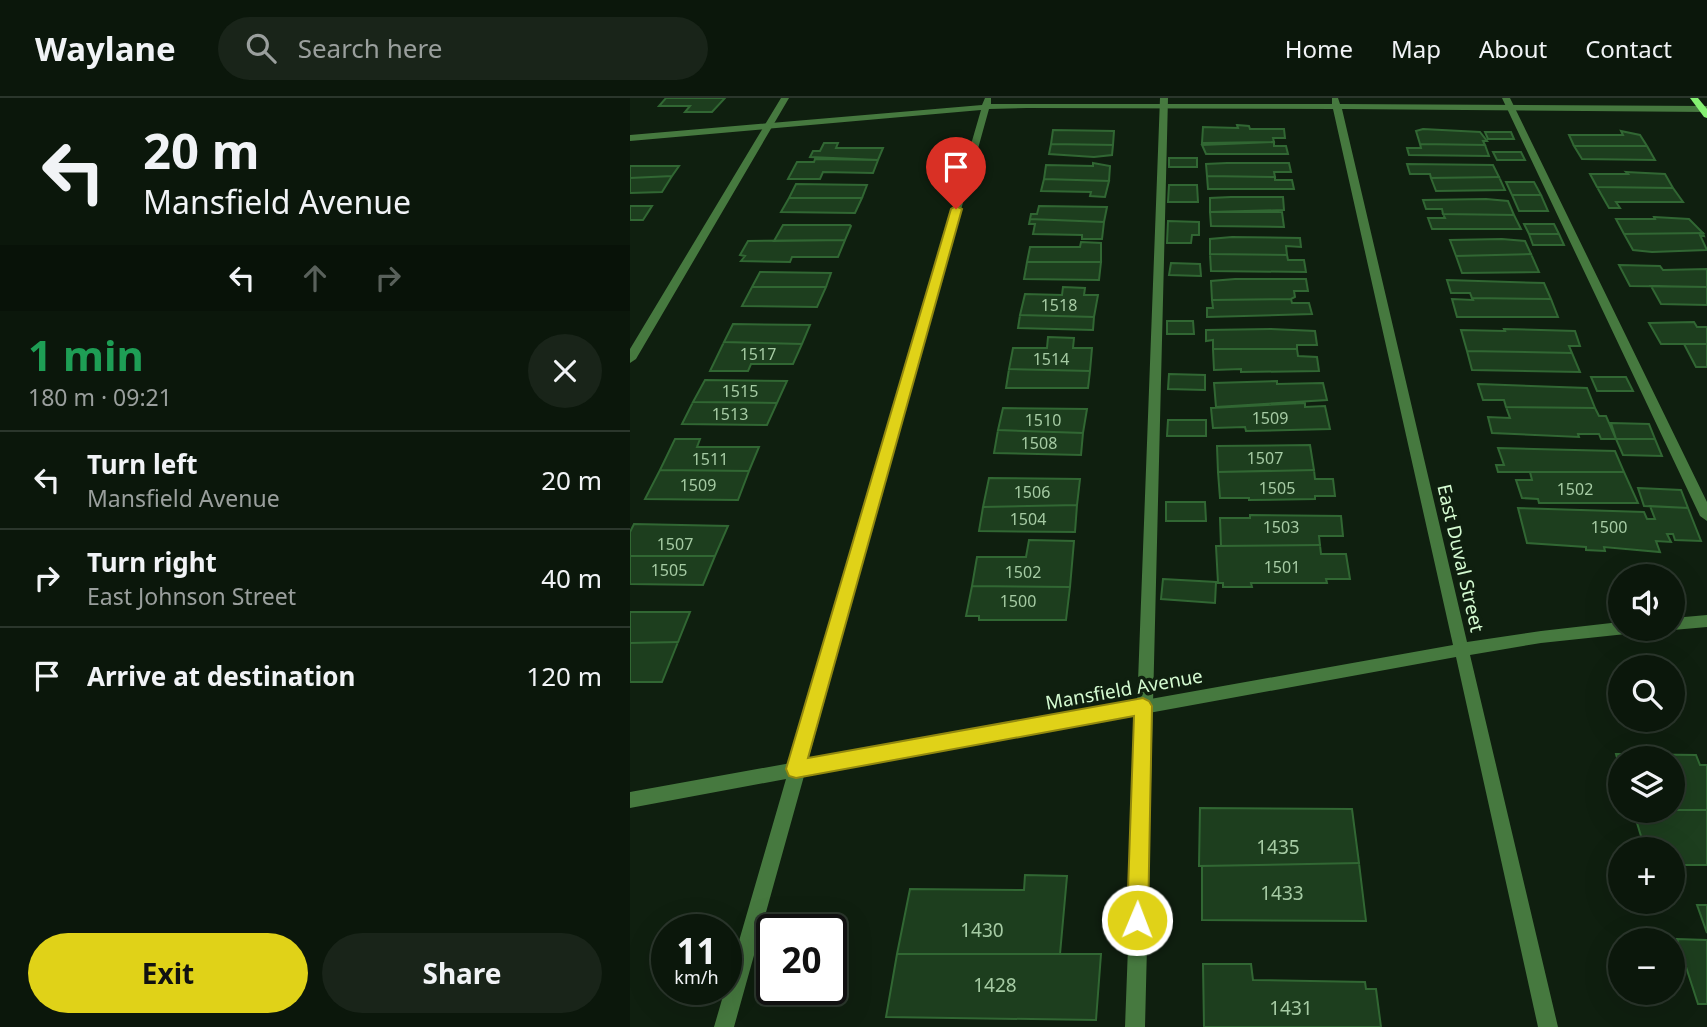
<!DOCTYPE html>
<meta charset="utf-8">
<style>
:root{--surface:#0b170b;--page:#192419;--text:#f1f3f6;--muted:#9a9f9d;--line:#2b362c;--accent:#e0d218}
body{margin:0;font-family:"Noto Sans",sans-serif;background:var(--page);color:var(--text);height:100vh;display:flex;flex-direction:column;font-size:26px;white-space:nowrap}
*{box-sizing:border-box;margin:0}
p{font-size:23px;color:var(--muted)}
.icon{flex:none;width:38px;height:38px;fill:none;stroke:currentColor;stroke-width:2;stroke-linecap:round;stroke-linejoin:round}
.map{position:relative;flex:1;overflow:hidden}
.side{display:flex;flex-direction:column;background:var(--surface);width:630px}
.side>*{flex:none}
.hud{background:#0b170b;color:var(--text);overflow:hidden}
.controls{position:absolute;left:978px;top:466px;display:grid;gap:14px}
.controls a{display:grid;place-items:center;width:77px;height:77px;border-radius:50%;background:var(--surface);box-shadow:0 7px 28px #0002,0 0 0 2px var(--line);font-size:35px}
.speed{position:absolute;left:21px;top:816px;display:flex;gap:14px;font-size:35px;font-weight:700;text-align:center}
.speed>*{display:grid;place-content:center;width:91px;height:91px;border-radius:50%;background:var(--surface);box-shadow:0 7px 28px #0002,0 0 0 2px var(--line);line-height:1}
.speed small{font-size:18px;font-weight:400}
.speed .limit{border:4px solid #111;border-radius:10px;background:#fff;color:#111}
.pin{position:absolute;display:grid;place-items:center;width:60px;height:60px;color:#fff;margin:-72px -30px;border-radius:50% 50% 50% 0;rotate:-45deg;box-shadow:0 0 7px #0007}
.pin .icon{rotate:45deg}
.me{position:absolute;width:77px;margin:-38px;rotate:1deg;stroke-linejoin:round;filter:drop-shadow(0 0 5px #0008)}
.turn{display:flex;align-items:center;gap:24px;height:147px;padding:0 28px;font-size:32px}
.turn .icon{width:91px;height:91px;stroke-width:2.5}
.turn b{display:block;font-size:49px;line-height:60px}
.lanes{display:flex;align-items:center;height:66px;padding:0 28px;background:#0003;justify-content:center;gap:35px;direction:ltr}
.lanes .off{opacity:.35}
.round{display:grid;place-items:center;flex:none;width:74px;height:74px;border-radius:37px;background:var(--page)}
.head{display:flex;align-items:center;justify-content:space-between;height:119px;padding:0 28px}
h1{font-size:42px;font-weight:700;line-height:52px;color:#1e9e55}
.cta{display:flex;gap:14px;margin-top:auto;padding:14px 28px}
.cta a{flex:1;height:80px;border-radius:42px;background:var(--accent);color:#111;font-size:28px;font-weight:700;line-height:80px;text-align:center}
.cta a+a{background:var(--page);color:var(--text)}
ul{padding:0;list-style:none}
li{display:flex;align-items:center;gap:21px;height:98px;padding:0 28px;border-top:2px solid var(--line)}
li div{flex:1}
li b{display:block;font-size:26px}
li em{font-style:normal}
header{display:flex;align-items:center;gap:42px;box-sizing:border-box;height:98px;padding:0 35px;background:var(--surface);border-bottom:2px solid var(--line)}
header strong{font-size:33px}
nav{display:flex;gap:38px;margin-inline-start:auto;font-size:24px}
.search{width:490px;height:63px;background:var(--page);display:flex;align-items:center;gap:18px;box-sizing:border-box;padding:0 24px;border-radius:38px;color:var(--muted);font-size:26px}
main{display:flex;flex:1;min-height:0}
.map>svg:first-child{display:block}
.building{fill:#1d3e1e;stroke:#316733;stroke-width:2}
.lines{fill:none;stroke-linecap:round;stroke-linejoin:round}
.lane{fill:#46793f;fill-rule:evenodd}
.street{fill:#46793f;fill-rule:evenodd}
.secondary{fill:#85f072;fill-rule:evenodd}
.route{fill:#e0d218;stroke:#928810;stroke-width:2}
.labels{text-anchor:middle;stroke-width:7;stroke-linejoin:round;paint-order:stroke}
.number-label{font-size:16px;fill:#a6cba4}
.street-label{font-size:19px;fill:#d4fad1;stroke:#0f1f0f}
.near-number-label{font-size:19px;fill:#a6cba4}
</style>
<header>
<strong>Waylane</strong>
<div class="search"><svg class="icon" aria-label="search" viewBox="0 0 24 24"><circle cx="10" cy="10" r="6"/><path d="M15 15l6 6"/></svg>Search here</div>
<nav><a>Home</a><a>Map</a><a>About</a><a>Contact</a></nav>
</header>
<main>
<section class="side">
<div class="hud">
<div class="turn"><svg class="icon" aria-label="left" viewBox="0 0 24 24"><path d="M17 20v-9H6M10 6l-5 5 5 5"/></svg><div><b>20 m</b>Mansfield Avenue</div></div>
<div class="lanes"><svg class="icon" aria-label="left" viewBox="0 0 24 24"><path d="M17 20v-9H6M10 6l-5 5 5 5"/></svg><svg class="icon off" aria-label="ahead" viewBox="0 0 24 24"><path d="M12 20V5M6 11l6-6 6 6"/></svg><svg class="icon off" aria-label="right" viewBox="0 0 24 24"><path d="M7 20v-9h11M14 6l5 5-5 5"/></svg></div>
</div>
<div class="head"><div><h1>1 min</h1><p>180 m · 09:21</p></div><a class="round"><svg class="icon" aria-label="close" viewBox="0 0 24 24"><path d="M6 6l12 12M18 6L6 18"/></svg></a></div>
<ul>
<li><svg class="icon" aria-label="left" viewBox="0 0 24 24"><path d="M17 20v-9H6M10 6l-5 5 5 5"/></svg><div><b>Turn left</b><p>Mansfield Avenue</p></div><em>20 m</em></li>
<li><svg class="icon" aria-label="right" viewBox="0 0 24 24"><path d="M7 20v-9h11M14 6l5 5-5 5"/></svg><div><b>Turn right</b><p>East Johnson Street</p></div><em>40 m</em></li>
<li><svg class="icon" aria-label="arrive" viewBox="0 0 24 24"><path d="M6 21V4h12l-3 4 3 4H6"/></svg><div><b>Arrive at destination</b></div><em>120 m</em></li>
</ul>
<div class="cta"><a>Exit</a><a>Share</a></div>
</section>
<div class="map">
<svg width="1077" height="929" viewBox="0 0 1077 929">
<rect width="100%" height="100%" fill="#0f1f0f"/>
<!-- building -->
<path class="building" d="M36,0H95L82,14H55L60,8H29Z
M607,27L619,28L620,31H654L655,40H643L644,44L572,45L573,29L608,30Z
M793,31L850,34L857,43H853L855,47L790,46L786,33Z
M423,32L484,33L483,47L421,46Z
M991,33L1010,37L1017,48H944L939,37H993Z
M855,34H881L884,41H858Z
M644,44V48H656L658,56H576L572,47Z
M194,45H208L206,50H253L248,62L180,59L183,53H190Z
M421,46L483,47L482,57L464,59L419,56Z
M790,46L855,47L859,58L779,57L777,50H791Z
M944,48H1017L1025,62L952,61Z
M863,54H891L895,62H867Z
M539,60H567V69H539Z
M185,61L248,62L243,75L193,74L190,81H158L167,64H184Z
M463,65L480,68L479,83L414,81L416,67L463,68Z
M597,65H659L661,74H644L645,79L577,78L576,66Z
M777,66L863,67L869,79L801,80L800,76H780Z
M0,68H49L42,78L0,80Z
M996,74L1035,76L1043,90L967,89L960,76H998Z
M42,78L32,94L0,95V80Z
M577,78L645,79V82H662L664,91H578Z
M869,79L875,92L806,93L801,80Z
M414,81L479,83L475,99L460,98L461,94L411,93Z
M876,84H904L911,97H882Z
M166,86L237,87L232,100H159Z
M539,87H567L568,104H538Z
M967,89L1043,90L1053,104H986L990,110H979Z
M882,97H911L918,113H889Z
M601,99H653L654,112L580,114V100Z
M159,100H232L225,115L151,114Z
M856,101L878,103L884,117L813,116L812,111H796L793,102Z
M0,108H22L13,122H0Z
M409,108L477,109L474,124L400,121L401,116H407Z
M580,114H652L654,129L581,128Z
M813,116L884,117L891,131H802L798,120H815Z
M1024,119L1059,121L1073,135L994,136L986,121H1025Z
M400,121L474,124L472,141H452V137L403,136L405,126H399Z
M538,123L569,124V137H562L561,145H537Z
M894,126H924L929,136H899Z
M153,127H220L221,128L215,142L144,143Z
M1073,135L1074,138L1070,137L1077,152L1022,154L1003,152L994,136Z
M899,136H929L934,147H903Z
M602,139L670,140L671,149L656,148L657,157L580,156V141Z
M872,141L895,143L901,156L826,158L820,142Z
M215,142L208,159H162L160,164L111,163L115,158L110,157L118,143Z
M451,144L471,145V164H397L400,149H450Z
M580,156L657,157L658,162H674L676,174L581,173Z
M901,156L909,174L832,175L826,158Z
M397,164H471L469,182L394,181Z
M541,165L570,166L571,178L539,177Z
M989,167L1030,168L1033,172L1077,171V189L1000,188Z
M130,174L201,175L196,189H122Z
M605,181H676L678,193H664L665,199L661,201L582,202L581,183Z
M817,182L914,185L921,201L842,200L840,195H821Z
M1021,188L1077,189V207L1031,206Z
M122,189H196L187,209L112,208Z
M433,189L455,190L454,197H468L464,219L390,217L395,196L432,197Z
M842,200L921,201L928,219H827L822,201L843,202Z
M661,201L662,205H679L682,216L577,219V210H583L582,202Z
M390,217L464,219L463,232L388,230Z
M537,223H563L564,236H537Z
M1064,224L1067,229H1077V246H1031L1019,225Z
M103,226L180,227L172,246L94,244Z
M641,231L685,233L687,247H667V251H583V242L576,243V232Z
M874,231L945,233L950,248H939L942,255L837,253L831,232L875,233Z
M418,239L444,240L443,250H462L460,273L379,271L383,250H417Z
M94,244L172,246L163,266H121L118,273H80Z
M1054,246H1077V269H1066Z
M583,251H667L668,258L687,259L689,273L611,274V271L584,272Z
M837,253L942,255L950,274L842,272Z
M379,271L460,273L458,290H376Z
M539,276L575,277V292L538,291Z
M961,279H996L1003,293H967Z
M75,282L157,283L147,305L63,304Z
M647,283V286L693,285L697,302L586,309L584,285Z
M848,286L957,290L965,310L876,309L874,302H853Z
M63,304L147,305L137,327L52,326Z
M675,305V309L695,308L700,331L616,333L615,329L583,330L581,310Z
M876,309L965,310L969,318H976L986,341H971L969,336H948L949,339L862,335L858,319L880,320Z
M373,310L457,311L453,335L368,332Z
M538,322H576V338H537Z
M981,325L1019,326L1025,341H986Z
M368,332L453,335L451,357L364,355Z
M45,341H70L67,349H129L119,373L30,372Z
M986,341H1025L1032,358L993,357Z
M680,347L684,372L588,374L587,348Z
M868,350L985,353L994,374H868L866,367H874Z
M30,372L119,373L108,402L15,401Z
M684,372L685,381H703L705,398H685V401L619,402V400H590L588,374Z
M900,374H994L1008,405H909L908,401L892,400L886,382H902Z
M359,380L450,381L447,407L353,409Z
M1008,390L1051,392L1058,410L1014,408Z
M536,404H575L576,423H536Z
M447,407L445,434L349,433L353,409Z
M1020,408L1058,410L1071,443L1045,442L1043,436H1037L1041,444L1026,443L1030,454L974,449L975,453L956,452V449L897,445L888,410L1014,414L1017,421H1025Z
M620,417L711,418L713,438H689L690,447L591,448L590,420H620Z
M4,426L98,428L85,458H0V434Z
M399,442L444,443L440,489L342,488L347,459H396Z
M690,447L691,456H716L720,481H696L697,485H621L622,489H593V485H588L586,448Z
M0,458H85L73,487L0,486Z
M533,481L586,484L585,505L531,501Z
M342,488L440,489L436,522H349V518H336Z
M0,514H60L48,544L0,545Z
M48,544L32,584H0V545Z
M986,656L1066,657L1070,667H1077V712H1043V660H990V671Z
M570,710L722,711L729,765L569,768Z
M1003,712H1077V767H1043V751H1015Z
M729,765L736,823L572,822V768Z
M395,777L437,778L430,856H267L280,791L394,792Z
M1067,807H1077V835Z
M1047,841L1077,842V906H1068Z
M267,856H471L466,922L256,919Z
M573,866H621L623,882L735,884L736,891H746L751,929H574Z"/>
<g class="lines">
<!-- lane -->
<path class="lane" d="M151,0H159L6,261L0,265V251Z
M530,0H538L515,929H495Z
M872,0H880L1077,404V423L1070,418Z"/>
<!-- street -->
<path class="street" d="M355,0H361V6H702V0H708L710,6L1077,8V14L712,11L837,544L911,533L990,524V530H1003L1001,534L996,536L911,545L840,557L928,929H908L826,559L174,678L104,929H84L156,681L0,710V694L161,665L351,12L0,43V37L352,7ZM397,10L703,11L823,547L178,662L359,11Z
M1077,517V529L1043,532L1038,530H1043V520Z"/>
<!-- secondary -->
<path class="secondary" d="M1060,0H1068L1077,11V20L1074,19Z"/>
</g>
<!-- route -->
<path class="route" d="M326,108L332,111L178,660L513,600L519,603L522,608L518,822L515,830L507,833L500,830L497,822L504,618L166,680L159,678L156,671L321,111Z"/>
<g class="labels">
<!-- number labels -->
<g class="number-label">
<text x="429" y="213">1518</text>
<text x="128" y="262">1517</text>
<text x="421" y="267">1514</text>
<text x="110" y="299">1515</text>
<text x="100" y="322">1513</text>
<text x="640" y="326">1509</text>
<text x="413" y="328">1510</text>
<text x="409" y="351">1508</text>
<text x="635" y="366">1507</text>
<text x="80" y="367">1511</text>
<text x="68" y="393">1509</text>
<text x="647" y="396">1505</text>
<text x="945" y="397">1502</text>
<text x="402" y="400">1506</text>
<text x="398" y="427">1504</text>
<text x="651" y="435">1503</text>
<text x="979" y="435">1500</text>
<text x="45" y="452">1507</text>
<text x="652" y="475">1501</text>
<text x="39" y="478">1505</text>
<text x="393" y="480">1502</text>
<text x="388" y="509">1500</text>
</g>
<!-- street labels -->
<g class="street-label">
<text transform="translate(831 460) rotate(77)" y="7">East Duval Street</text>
<text transform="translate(494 591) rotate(-10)" y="7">Mansfield Avenue</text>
</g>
<!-- near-number labels -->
<g class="near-number-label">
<text x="648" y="756">1435</text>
<text x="652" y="802">1433</text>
<text x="352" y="839">1430</text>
<text x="365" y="894">1428</text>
<text x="661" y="917">1431</text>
</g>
</g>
</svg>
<div class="controls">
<a><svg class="icon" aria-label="sound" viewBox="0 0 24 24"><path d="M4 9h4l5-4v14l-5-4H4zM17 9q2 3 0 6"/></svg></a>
<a><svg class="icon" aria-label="search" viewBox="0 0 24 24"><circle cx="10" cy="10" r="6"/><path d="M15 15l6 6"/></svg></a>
<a><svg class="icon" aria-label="layers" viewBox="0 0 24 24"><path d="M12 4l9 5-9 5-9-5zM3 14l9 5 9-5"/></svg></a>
<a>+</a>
<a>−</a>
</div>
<div class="speed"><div>11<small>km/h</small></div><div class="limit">20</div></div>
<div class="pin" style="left:326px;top:111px;background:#d93025"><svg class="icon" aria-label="arrive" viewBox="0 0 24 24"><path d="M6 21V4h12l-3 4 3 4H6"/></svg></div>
<svg class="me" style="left:507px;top:822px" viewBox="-20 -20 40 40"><circle r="17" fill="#e0d218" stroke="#fff" stroke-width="3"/><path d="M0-11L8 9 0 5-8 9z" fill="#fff"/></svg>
</div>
</main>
